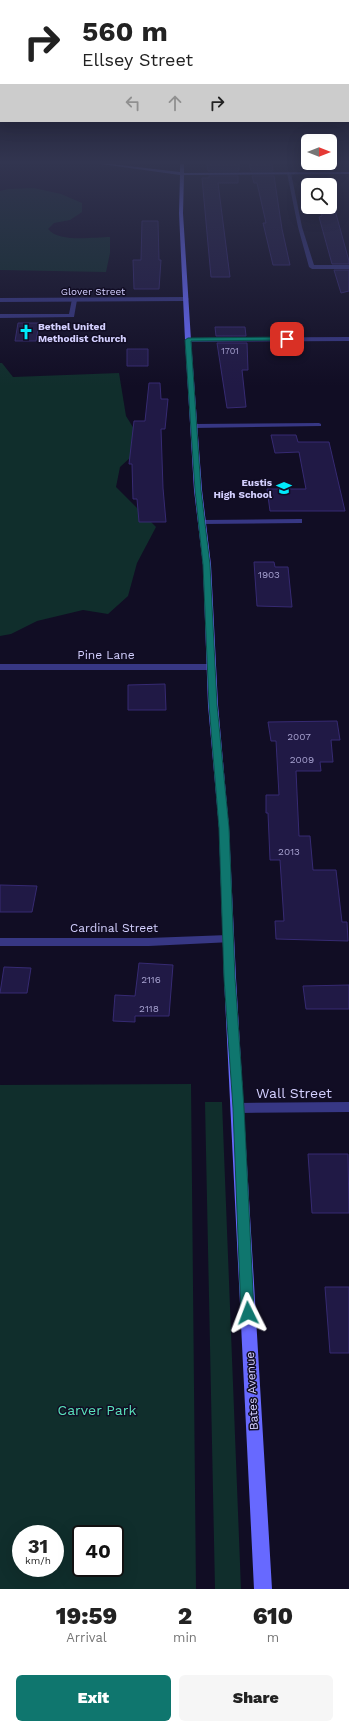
<!DOCTYPE html>
<style>
:root{--surface:#fff;--page:#f6f6f6;--text:#222;--muted:#767676;--accent:#0f766e}
body{margin:0;font-family:"Work Sans",sans-serif;background:var(--page);color:var(--text);height:100vh;display:flex;flex-direction:column;font-size:15px;white-space:nowrap}
*{box-sizing:border-box;margin:0}
p{font-size:13px;color:var(--muted)}
.icon{flex:none;width:22px;height:22px;fill:none;stroke:currentColor;stroke-width:2;stroke-linecap:round;stroke-linejoin:round}
.map{position:relative;height:1589px;overflow:hidden}
.side{display:flex;flex-direction:column;background:var(--surface);flex:1}
.side>*{flex:none}
.top-card{position:absolute;left:0px;top:0px;width:349px;height:122px;box-shadow:0 4px 16px #0002;background:#fff;color:var(--text);overflow:hidden}
.needle{width:26px;rotate:90deg}
.controls{position:absolute;left:301px;top:134px;display:grid;gap:8px}
.controls a{display:grid;place-items:center;width:36px;height:36px;border-radius:6px;background:var(--surface);box-shadow:0 4px 16px #0002;font-size:20px}
.speed{position:absolute;left:12px;top:1525px;display:flex;gap:8px;font-size:20px;font-weight:700;text-align:center}
.speed>*{display:grid;place-content:center;width:52px;height:52px;border-radius:50%;background:var(--surface);box-shadow:0 4px 16px #0002;line-height:1}
.speed small{font-size:10px;font-weight:400}
.speed .limit{border:2px solid #111;border-radius:6px;background:#fff;color:#111}
.pin{position:absolute;display:grid;place-items:center;width:34px;height:34px;color:#fff;margin:-17px;border-radius:8px;box-shadow:0 2px 6px #0006}
.me{position:absolute;width:44px;margin:-22px;rotate:357deg;stroke-linejoin:round;filter:drop-shadow(0 0 3px #0008)}
.turn{display:flex;align-items:center;gap:14px;height:84px;padding:0 16px;font-size:18px}
.turn .icon{width:52px;height:52px;stroke-width:2.5}
.turn b{display:block;font-size:28px;line-height:34px}
.lanes{display:flex;align-items:center;height:38px;padding:0 16px;background:#0003;justify-content:center;gap:20px;direction:ltr}
.lanes .off{opacity:.35}
.eta{display:flex;justify-content:space-evenly;align-items:center;height:68px;text-align:center}
.eta b{font-size:24px;font-weight:800;line-height:28px}
.cta{display:flex;gap:8px;margin-top:auto;padding:8px 16px}
.cta a{flex:1;height:46px;border-radius:6px;background:var(--accent);color:#fff;font-size:16px;font-weight:800;line-height:46px;text-align:center}
.cta a+a{background:var(--page);color:var(--text)}
.map>svg:first-child{display:block}
.green{fill:#102e2c;fill-rule:evenodd}
.building{fill:#201945;stroke:#362a72}
.lines{fill:none;stroke-linecap:round;stroke-linejoin:round}
.lane{fill:#373784;fill-rule:evenodd}
.street{fill:#373784;fill-rule:evenodd}
.secondary{fill:#6769ff;fill-rule:evenodd}
.route{fill:#0f766e;stroke:#0a4d48}
.labels{text-anchor:middle;stroke-width:3;stroke-linejoin:round;paint-order:stroke}
.far-number-label{font-size:9px;fill:#a7a2d0}
.far-street-label{font-size:10px;fill:#d4d0ff;stroke:#110d24}
.far-poi-label{font-size:10px;font-weight:bold;fill:#d4d0ff;stroke:#110d24;text-anchor:start}
.number-label{font-size:10px;fill:#a7a2d0}
.street-label{font-size:12px;fill:#d4d0ff;stroke:#110d24}
.near-street-label{font-size:14px;fill:#d4d0ff;stroke:#110d24}
.near-park-label{font-size:14px;fill:#59e2bb;stroke:#110d24}
</style>
<div class="map">
<svg width="349" height="1589" viewBox="0 0 349 1589">
<rect width="100%" height="100%" fill="#110d24"/>
<!-- green -->
<path class="green" d="M34,188L61,194L82,203V212L70,220L54,223L48,229C59,243 94,237 110,237V253L106,272L0,270V191L8,189Z
M0,363H2L13,377L119,373L126,416L144,445L120,467L116,487L156,527L137,563L128,596L108,614L83,610L37,621L11,634L0,636Z
M191,1084L196,1589H0V1085ZM21,1534H55V1568H21ZM81,1534H115V1568H81Z
M205,1102H222L241,1589H215Z"/>
<!-- building -->
<path class="building" d="M207,164H239V171H208Z
M249,164H272L273,171H251Z
M209,176H238V183H218L230,277H211L202,178H209Z
M252,176H274L282,229L290,265H273L263,223H266L257,183H254Z
M330,192L349,261V264H332L319,217L322,216L320,207H330Z
M142,221H158L159,260H161L159,289H134L133,260H141Z
M334,270H349V291L341,293Z
M18,323H39L36,341H15Z
M215,327H245L246,336H216Z
M217,343H247L248,370H242L246,407L227,408Z
M127,349H148V366H127Z
M149,383H160L161,399H168L165,429H161L163,488L166,522H139L137,499H133L132,464H129L134,421H145Z
M271,435H296L298,442H329L345,511H270L267,489H306L299,452L275,453Z
M254,562H274L275,567H288L292,607L257,606Z
M165,684L166,710H128V685Z
M337,721L340,740H331L333,762H320L321,771H296L299,836H310L313,870H336L342,922H347L348,941L276,939L275,921H284L280,860H270L268,813H266V795H279L276,741H271L268,722Z
M0,885L37,886L32,912H0Z
M139,963L173,965L169,1016H135V1022L113,1021L115,995L135,996Z
M4,967L31,968L27,993H0Z
M349,985V1009H306L303,986Z
M308,1154H348L349,1213H312Z
M325,1287H349V1353H330Z"/>
<g class="lines">
<!-- lane -->
<path class="lane" d="M72,299L77,300L74,317L0,318V314H69Z
M319,423L321,424V426L194,428L191,426L194,424Z
M299,519H302V523L202,524L198,522L202,520Z"/>
<!-- street -->
<path class="street" d="M289,172L291,173L302,227L314,265H349V269H312L309,267L298,227L287,173Z
M0,298L186,297L189,299L186,301L0,302Z
M349,337V341L188,342L185,340L188,338Z
M0,664H212L216,667L212,670H0Z
M228,935L232,936L234,939L232,942L149,946H0V938H149Z
M349,1102V1112L238,1113L233,1111L232,1108L233,1105L238,1103Z"/>
<!-- secondary -->
<path class="secondary" d="M101,164H111L180,172V164H184V173L349,172V174L184,175L183,213L191,340L202,490L211,565L218,705L229,828L236,978L272,1589H254L224,978L219,828L208,705L203,565L194,490L185,340L179,213L180,175Z"/>
</g>
<!-- sky -->
<linearGradient id="sky" x2="0" y2="1"><stop stop-color="#090714"/><stop offset="0.42" stop-color="#323550"/><stop offset="1" stop-color="#323550" stop-opacity="0"/></linearGradient>
<rect width="349" height="386" fill="url(#sky)"/>
<!-- route -->
<path class="route" d="M287,337L289,338V340L191,341L201,490L210,565L217,705L229,828L235,978L244,1108L254,1313L252,1318L248,1319L243,1318L241,1313L233,1108L224,978L219,828L209,705L203,565L195,490L185,340L188,338Z"/>
<!-- icons -->
<defs>
<g id="church-bare" transform="scale(1.2)"><path d="M-1.2-6h2.4v3.5h3.3v2.4h-3.3V6h-2.4V-.1h-3.3v-2.4h3.3Z" fill="#00ebfb" stroke="#110d24" stroke-width="2.5" paint-order="stroke"/></g>
<g id="school-bare" transform="scale(1.2)"><path d="M0-5L7-2L0 1L-7-2ZM-4 1L0 2.5L4 1V4Q0 6-4 4Z" fill="#00ebfb" stroke="#110d24" stroke-width="2.5" paint-order="stroke"/></g>
</defs>
<g fill-rule="evenodd">
<use href="#church-bare" x="26" y="332"/>
<use href="#school-bare" x="284" y="488"/>
</g>
<g class="labels">
<!-- far-number labels -->
<g class="far-number-label">
<text x="230" y="354">1701</text>
</g>
<!-- far-street labels -->
<g class="far-street-label">
<text x="93" y="295">Glover Street</text>
</g>
<!-- far-poi labels -->
<g class="far-poi-label">
<text x="38" y="330">Bethel United<tspan x="38" dy="12">Methodist Church</tspan></text>
<text x="272" y="486" text-anchor="end">Eustis<tspan x="272" dy="12">High School</tspan></text>
</g>
<!-- number labels -->
<g class="number-label">
<text x="269" y="578">1903</text>
<text x="299" y="740">2007</text>
<text x="302" y="763">2009</text>
<text x="289" y="855">2013</text>
<text x="151" y="983">2116</text>
<text x="149" y="1012">2118</text>
</g>
<!-- street labels -->
<g class="street-label">
<text x="106" y="659">Pine Lane</text>
<text x="114" y="932">Cardinal Street</text>
<text transform="translate(252 1391) rotate(-93)" y="4">Bates Avenue</text>
</g>
<!-- near-street labels -->
<g class="near-street-label">
<text x="294" y="1098">Wall Street</text>
</g>
<!-- near-park labels -->
<g class="near-park-label">
<text x="97" y="1415">Carver Park</text>
</g>
</g>
</svg>
<div class="controls">
<a><svg class="needle" viewBox="-14 -14 28 28"><path d="M0-13l5 13h-10z" fill="#e53935"/><path d="M0 13l5-13h-10z" fill="#767676"/></svg></a>
<a><svg class="icon" aria-label="search" viewBox="0 0 24 24"><circle cx="10" cy="10" r="6"/><path d="M15 15l6 6"/></svg></a>
</div>
<div class="speed"><div>31<small>km/h</small></div><div class="limit">40</div></div>
<div class="pin" style="left:287px;top:339px;background:#d93025"><svg class="icon" aria-label="arrive" viewBox="0 0 24 24"><path d="M6 21V4h12l-3 4 3 4H6"/></svg></div>
<svg class="me" style="left:248px;top:1313px" viewBox="-20 -20 40 40"><path d="M0-17L14 15 0 8-14 15z" fill="#0f766e" stroke="#fff" stroke-width="4"/></svg>
<div class="top-card">
<div class="turn"><svg class="icon" aria-label="right" viewBox="0 0 24 24"><path d="M7 20v-9h11M14 6l5 5-5 5"/></svg><div><b>560 m</b>Ellsey Street</div></div>
<div class="lanes"><svg class="icon off" aria-label="left" viewBox="0 0 24 24"><path d="M17 20v-9H6M10 6l-5 5 5 5"/></svg><svg class="icon off" aria-label="ahead" viewBox="0 0 24 24"><path d="M12 20V5M6 11l6-6 6 6"/></svg><svg class="icon" aria-label="right" viewBox="0 0 24 24"><path d="M7 20v-9h11M14 6l5 5-5 5"/></svg></div>
</div>
</div>
<section class="side">
<div class="eta">
<div><b>19:59</b><p>Arrival</p></div>
<div><b>2</b><p>min</p></div>
<div><b>610</b><p>m</p></div>
</div>
<div class="cta"><a>Exit</a><a>Share</a></div>
</section>
